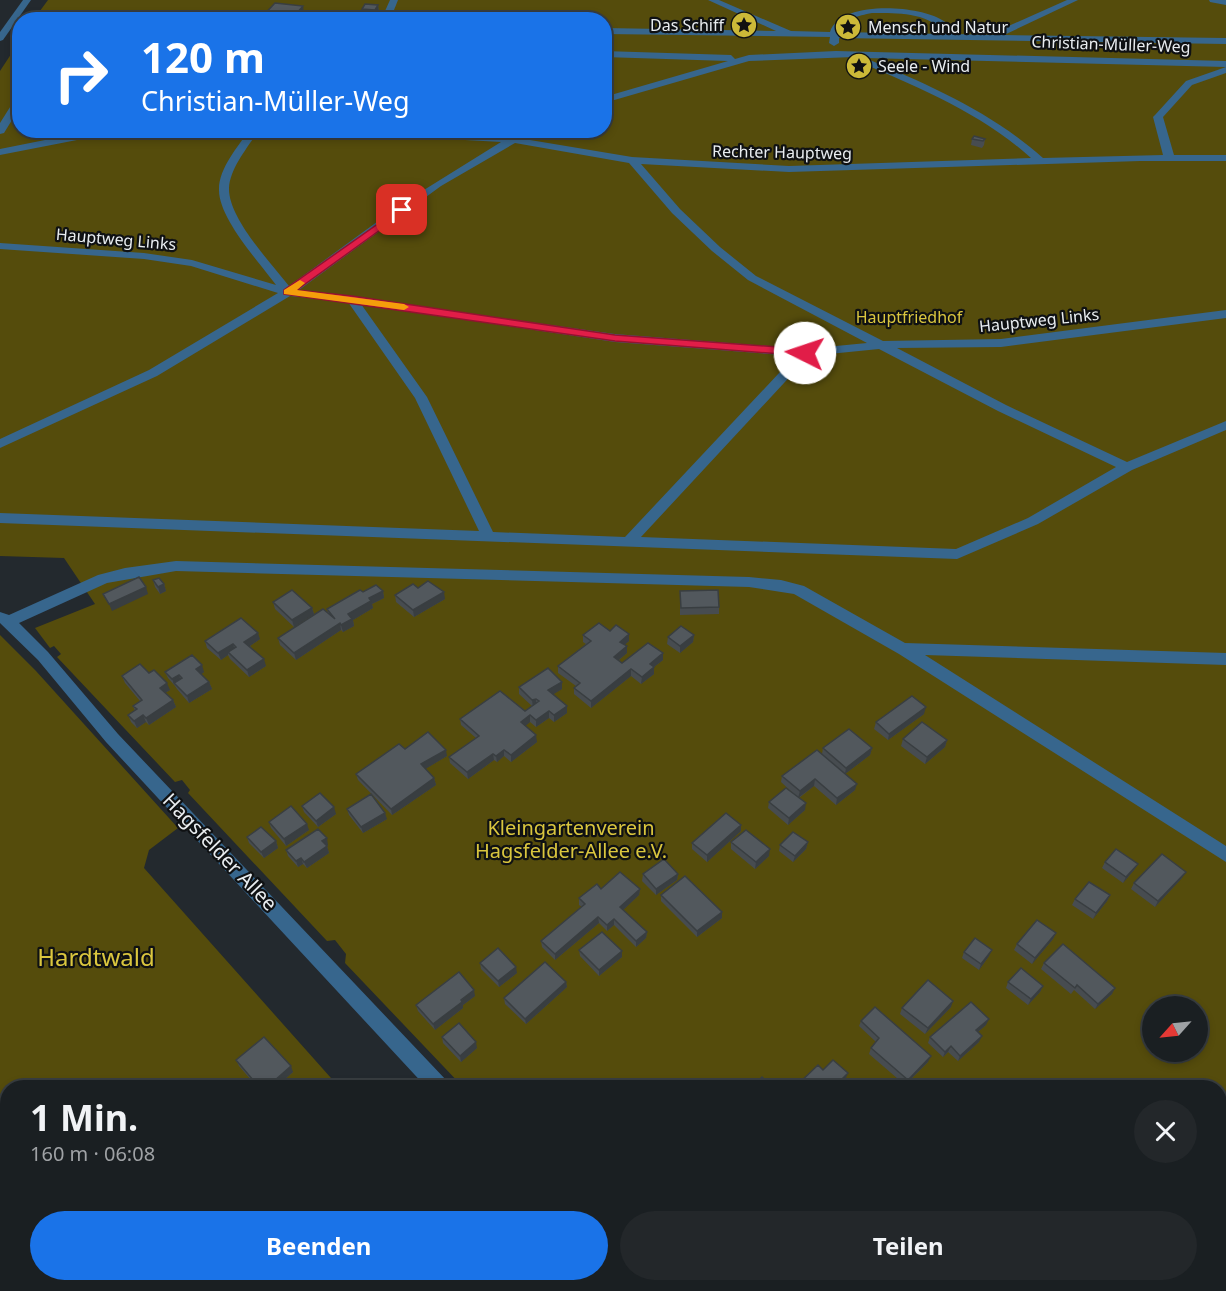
<!DOCTYPE html>
<html lang="de">
<meta charset="utf-8">
<style>
:root{--surface:#1a1f22;--page:#23272a;--text:#f1f3f6;--muted:#9fa2a5;--line:#383d40;--accent:#1a73e8}
body{margin:0;font-family:"Noto Sans",sans-serif;background:var(--page);color:var(--text);height:100vh;display:flex;flex-direction:column;font-size:22px;white-space:nowrap}
*{box-sizing:border-box;margin:0}
p{font-size:20px;color:var(--muted)}
.icon{flex:none;width:33px;height:33px;fill:none;stroke:currentColor;stroke-width:2;stroke-linecap:round;stroke-linejoin:round}
.map{position:relative;flex:1;overflow:hidden}
.details{position:absolute;left:0px;top:1080px;width:1227px;height:212px;display:flex;flex-direction:column;background:var(--surface);border-radius:24px 24px 0 0;box-shadow:0 3px 9px #0003,0 0 0 2px var(--line)}
.details>*{flex:none}
.top-card{position:absolute;left:12px;top:12px;width:600px;height:126px;border-radius:24px;box-shadow:0 3px 9px #0003,0 0 0 2px var(--line);background:#1a73e8;color:#fff;overflow:hidden}
.needle{width:39px;rotate:243deg}
.controls{position:absolute;left:1142px;top:996px;display:grid;gap:12px}
.controls a{display:grid;place-items:center;width:66px;height:66px;border-radius:50%;background:var(--surface);box-shadow:0 3px 9px #0003,0 0 0 2px var(--line);font-size:30px}
.pin{position:absolute;display:grid;place-items:center;width:51px;height:51px;color:#fff;margin:-26px;border-radius:12px;box-shadow:0 3px 9px #0006}
.me{position:absolute;width:66px;margin:-33px;rotate:274deg;stroke-linejoin:round;filter:drop-shadow(0 0 4px #0008)}
.turn{display:flex;align-items:center;gap:21px;height:126px;padding:0 30px;font-size:27px}
.turn .icon{width:78px;height:78px;stroke-width:2.5}
.turn b{display:block;font-size:42px;line-height:51px}
.round{display:grid;place-items:center;flex:none;width:63px;height:63px;border-radius:32px;background:var(--page)}
.summary{display:flex;align-items:center;justify-content:space-between;height:102px;padding:0 30px}
h1{font-size:36px;font-weight:700;line-height:45px}
.cta{display:flex;gap:12px;margin-top:auto;padding:12px 30px}
.cta a{flex:1;height:69px;border-radius:36px;background:var(--accent);color:#fff;font-size:24px;font-weight:700;line-height:69px;text-align:center}
.cta a+a{background:var(--page);color:var(--text)}
.map>svg:first-child{display:block}
.green{fill:#554c0c;fill-rule:evenodd}
.lines{fill:none;stroke-linecap:round;stroke-linejoin:round}
.service{fill:#37668d;fill-rule:evenodd}
.tertiary{fill:#37668d;fill-rule:evenodd}
.wall{fill:#474c50}
.shaded-wall{fill:#393e41}
.building{fill:#52585d;stroke:#393e41;stroke-width:1.5}
.route{fill:#e11d48;stroke:#92132f;stroke-width:1.5}
.slow{fill:#f59e0b}
.labels{text-anchor:middle;stroke-width:4.5;stroke-linejoin:round;paint-order:stroke}
.far-poi-label{font-size:16px;fill:#e9edf0;stroke:#0f1113;text-anchor:start}
.far-street-label{font-size:16px;fill:#e9edf0;stroke:#0f1113}
.far-park-label{font-size:16px;fill:#dac63e;stroke:#0f1113}
.park-label{font-size:20px;fill:#dac63e;stroke:#0f1113}
.street-label{font-size:20px;fill:#e9edf0;stroke:#0f1113}
.near-park-label{font-size:24px;fill:#dac63e;stroke:#0f1113}
</style>
<div class="map">
<svg width="1226" height="1291" viewBox="0 0 1226 1291">
<rect width="100%" height="100%" fill="#23292e"/>
<!-- green -->
<path class="green" d="M48,0H1226V1291H656L650,1284H1220V1088L463,1087L345,963L346,954L335,940L327,941L188,793L190,790L182,780L175,782L57,657L61,654L54,646L50,648L35,628L95,604L64,558L0,556V71L19,42L20,130H604V20L34,19ZM1152,1006H1197V1052H1152Z
M0,635L36,671L178,828L149,850L144,868L339,1087L8,1088V1284H517L524,1291H0Z"/>
<g class="lines">
<!-- service -->
<path class="service" d="M390,0H398L390,20H381Z
M708,0H719L791,31L830,32C840,0 918,5 942,20C948,23 951,29 955,34L994,35L995,32L1067,0H1078L1004,35L1226,38V44L839,38V43L834,46L829,43L830,37L604,34V28L776,31ZM872,13C897,13 929,12 946,34L839,32C844,18 858,16 872,13Z
M1209,0H1226V5L1210,2Z
M604,51L731,55L735,59L749,55L836,51L1226,61V67L865,58C929,85 990,111 1043,158L1163,155L1153,117L1155,115L1186,81L1226,67V73L1192,85L1163,117L1174,155H1226V161H1140L789,172L641,164L680,209L720,247L756,276L883,341L1001,339L1226,310V318L1001,347L897,348L1006,405L1127,462L1226,421V430L1132,470L1038,524L957,559L0,523V513L479,531L415,398L348,302L290,296L157,376L0,448V439L149,370L278,293L191,266L144,259L0,249V243L144,253L192,260L276,285C259,262 218,218 219,189C219,168 238,147 249,130H259C248,147 230,168 229,188C228,218 271,263 289,286L403,203L501,142L339,133L334,130H400L512,137L525,130H539L524,139L632,157L789,166L1031,158C980,112 917,87 855,60L854,57L749,61L604,103V97L728,61L604,57ZM515,143L629,163L672,213L712,251L748,280L867,343L805,349L615,334L299,290L441,186ZM361,304L615,342L795,356L625,537L493,532L427,397ZM879,349L998,411L1116,467L1028,518L956,549L641,537L809,356Z
M20,95V107L4,133L0,134V123L17,96Z
M52,130H68L78,134L119,130H167L162,133L77,140L0,155V149L65,136Z
M176,561L749,577L781,580L804,586L905,643L1226,653V665L925,655L1226,846V862L899,654L794,594L749,587L176,571L107,583L19,623L48,652L118,734L447,1081L449,1088H427L106,742L38,660L0,623V612L9,615L98,575L125,568Z
M615,1284H640L643,1291H618Z"/>
<!-- tertiary -->
<path class="tertiary" d="M23,0H31L3,40L0,41V32Z"/>
</g>
<!-- wall -->
<path class="wall" d="M378,5L380,20H364L362,9Z
M972,139H985L984,145L982,148L971,145Z
M153,580L164,584L166,591L160,594L155,587Z
M418,588L445,599L414,617L396,602L395,595Z
M383,591L384,598L372,604L373,608L353,620L354,626L343,632L341,630L296,660L280,645L278,638L328,613L327,609L363,592Z
M680,591L719,607V614L680,615Z
M273,602L312,608L314,614L294,627L275,609Z
M610,631L629,634V641L624,645L627,646V653L619,660L622,663L663,653V660L654,667V674L641,684L631,676L591,708L574,694V688L576,686L558,673V666L586,644L583,642V635Z
M694,635L693,642L680,653L667,644L668,637Z
M260,639L250,646L266,666L249,677L230,659L228,655L221,660L207,648L205,641Z
M165,672H204L201,674L209,682L212,689L189,703L177,689L175,686L168,678Z
M149,673L170,690L165,693L173,700L176,707L149,725L146,722L137,728L131,722L128,715L135,711L133,706L140,701L125,683L122,676Z
M519,687L562,689L553,694L567,713L554,722L549,718L536,727L530,722L525,726L537,742L511,762L504,756L497,762L494,760L468,779L450,763L449,757L476,738L461,725L460,719L525,711L532,706L519,694Z
M924,714L888,740L874,729L876,722Z
M903,739L947,740L945,747L925,764L901,746Z
M823,748H872L870,755L845,774L855,790L836,805L814,786L799,798L805,810L788,825L768,808L769,802L795,795L781,782L782,776L822,754Z
M405,749L447,756L425,769L434,778L436,785L392,815L358,780L356,774Z
M302,806L336,814L318,827L304,812Z
M347,809L387,819L363,833L349,815Z
M269,822L309,830L286,846L271,828Z
M741,825V831L707,862L692,849V843Z
M247,837L276,841L278,848L264,858L249,843Z
M731,842L769,856L755,869L731,849Z
M808,842L806,849L793,862L779,851L780,845Z
M328,845L327,846L329,853L307,868L303,864L298,867L288,856L286,850Z
M1105,862L1138,864L1134,870L1123,883L1102,868Z
M643,874H678L677,880L656,895L642,881Z
M1182,878L1155,907L1131,889L1134,883Z
M601,889H640L639,895L623,910L647,932L646,938L636,947L614,925L607,931L599,923L555,960L542,947L541,941L582,907L579,905V898Z
M661,895L722,912V918L697,937L661,901Z
M1110,895L1107,901L1093,919L1072,905L1075,899Z
M1056,933L1053,939L1032,964L1014,950L1017,944Z
M579,950L622,957L599,976L580,956Z
M964,952L989,956L979,970L962,958Z
M480,963L517,973L499,987L481,969Z
M1044,963L1112,994L1095,1009L1074,990L1071,994L1041,969Z
M566,982L567,987L526,1024L505,1004L504,998Z
M1008,982L1043,986L1040,992L1028,1005L1006,988Z
M475,996L463,1005V1008L435,1030L418,1011L416,1005Z
M951,1007L925,1034L900,1014L902,1008Z
M861,1021L928,1062L905,1085L869,1054L871,1048L876,1042L859,1026Z
M986,1025L978,1032L979,1042L958,1061L948,1052L943,1057L928,1043L930,1037Z
M442,1037L477,1048L461,1062L443,1043Z
M236,1060L293,1072L275,1088H258L239,1066Z"/>
<!-- shaded-wall -->
<path class="shaded-wall" d="M378,5L380,20H377L375,10Z
M303,6L304,13L298,20H291Z
M164,584L166,591L160,594L158,587Z
M146,587L148,594L112,611L109,604Z
M383,591L384,598L372,604L373,608L353,620L354,626L343,632L341,625L348,614L369,598Z
M444,592L445,599L414,617L413,610Z
M312,608L314,614L294,627L292,620Z
M340,623L341,630L296,660L294,653Z
M258,633L260,639L247,648L244,642Z
M629,634V641L620,649V642Z
M694,635L693,642L680,653V646Z
M233,644L235,651L228,652V655L221,660L218,653Z
M627,646V653L614,664V657Z
M663,653V660L654,667V674L641,684L642,677L650,664Z
M264,659L266,666L249,677L247,670Z
M202,665L204,672L199,676L196,669Z
M631,669V676L591,708V701Z
M179,675L181,682L174,683L175,686L172,679Z
M209,682L212,689L189,703L187,696Z
M562,682V689L549,697L548,690Z
M167,683L170,690L162,695L160,688Z
M536,699V705L533,707L532,700Z
M173,700L176,707L149,725L146,718Z
M567,706V713L554,722V715Z
M926,707L924,714L888,740L889,734Z
M549,711V718L536,727V720Z
M143,715L146,722L137,728L134,721Z
M530,715V722L522,729L521,722Z
M536,735L537,742L511,762V755Z
M947,740L945,747L925,764L927,757Z
M872,748L870,755L845,774L846,768Z
M446,750L447,756L422,771L421,764Z
M504,750V756L497,762L496,756Z
M493,754L494,760L468,779L467,772Z
M434,778L436,785L392,815L391,809Z
M815,779L814,786L798,798L800,791Z
M857,784L855,790L836,805L837,798Z
M806,803L805,810L788,825L789,818Z
M334,807L336,814L318,827L316,821Z
M385,813L387,819L363,833L361,827Z
M307,824L309,830L286,846L284,839Z
M741,825V831L707,862V855Z
M327,838L328,845L324,848L322,841Z
M276,841L278,848L264,858L261,852Z
M808,842L806,849L793,862L795,856Z
M327,846L329,853L307,868L304,862Z
M770,849L769,856L755,869L756,862Z
M301,858L303,864L298,867L296,861Z
M1138,864L1134,870L1123,883L1126,877Z
M1186,872L1182,878L1155,907L1158,901Z
M678,874L677,880L656,895V889Z
M640,889L639,895L620,913V907Z
M1110,895L1107,901L1093,919L1096,913Z
M722,912V918L697,937V931Z
M598,917L599,923L555,960V954Z
M614,919V925L607,931V925Z
M647,932L646,938L636,947V941Z
M1056,933L1053,939L1032,964L1035,958Z
M992,950L989,956L979,970L981,964Z
M622,951V957L599,976V970Z
M516,967L517,973L499,987L498,981Z
M566,982L567,987L526,1024L525,1019Z
M1043,986L1040,992L1028,1005L1031,999Z
M1115,988L1112,994L1095,1009L1098,1004Z
M474,990L475,996L463,1005V1008L435,1030L433,1024Z
M953,1001L951,1007L925,1034L928,1028Z
M989,1019L986,1025L973,1036L976,1030Z
M982,1036L979,1042L958,1061L960,1056Z
M476,1042L477,1048L461,1062L460,1056Z
M951,1046L948,1052L943,1057L945,1052Z
M931,1056L928,1062L905,1085L908,1080Z
M291,1066L293,1072L275,1088H266Z
M848,1073L846,1078L837,1088H833Z"/>
<!-- building -->
<path class="building" d="M275,3L303,6L291,20H259Z
M365,4L378,5L375,10L362,9Z
M974,136L985,139L983,141L972,139Z
M139,577L146,587L109,604L103,594Z
M159,578L164,584L158,587L153,580Z
M428,581L444,592L413,610L395,595L413,584L418,588Z
M376,585L383,591L369,598L371,601L348,614L352,619L341,625L340,623L294,653L278,638L323,609L335,619L327,609L360,590L363,592Z
M292,590L312,608L292,620L273,602Z
M718,590L719,607L681,608L680,591Z
M241,618L258,633L244,642L264,659L247,670L228,652L236,647L233,644L218,653L205,641Z
M599,623L610,631L616,625L629,634L620,642L627,646L614,657L622,663L648,643L663,653L650,664L654,667L642,677L631,669L591,701L574,688L580,683L558,666L591,641L583,635Z
M681,626L694,635L680,646L668,637Z
M192,655L202,665L196,669L209,682L187,696L174,683L182,678L179,675L172,679L165,672Z
M140,664L149,673L154,670L167,683L160,688L173,700L146,718L143,715L134,721L128,715L137,709L133,706L142,700L122,676Z
M548,668L562,682L548,690L567,706L554,715L549,711L536,720L530,715L521,722L536,735L511,755L504,750L496,756L493,754L467,772L449,757L479,736L460,719L500,691L525,711L539,701L536,699L532,700L519,687Z
M912,696L926,707L889,734L876,722Z
M922,722L947,740L927,757L903,739Z
M849,729L872,748L846,768L823,748Z
M428,732L446,750L421,764L434,778L391,809L356,774L399,744L405,749Z
M817,750L857,784L837,798L815,779L800,791L782,776Z
M786,788L806,803L789,818L769,802Z
M320,793L334,807L316,821L302,806Z
M371,794L385,813L361,827L347,809Z
M291,806L307,824L284,839L269,822Z
M726,813L741,825L707,855L692,843Z
M261,827L276,841L261,852L247,837Z
M318,829L327,838L322,841L327,846L304,862L301,858L296,861L286,850Z
M746,830L770,849L756,862L731,842Z
M793,832L808,842L795,856L780,845Z
M1116,849L1138,864L1126,877L1105,862Z
M1162,854L1186,872L1158,901L1134,883Z
M664,859L678,874L656,889L643,874Z
M620,872L640,889L620,907L647,932L636,941L614,919L607,925L598,917L555,954L541,941L585,904L579,898L597,884L601,889Z
M685,876L722,912L697,931L661,895Z
M1089,882L1110,895L1096,913L1075,899Z
M1037,920L1056,933L1035,958L1017,944Z
M602,932L622,951L599,970L579,950Z
M975,938L992,950L981,964L964,952Z
M1063,944L1115,988L1098,1004L1077,985L1075,988L1044,963Z
M498,948L516,967L498,981L480,963Z
M545,962L566,982L525,1019L504,998Z
M1021,968L1043,986L1031,999L1008,982Z
M459,972L474,990L461,1000L462,1002L433,1024L416,1005Z
M928,980L953,1001L928,1028L902,1008Z
M971,1002L989,1019L976,1030L982,1036L960,1056L951,1046L945,1052L930,1037Z
M875,1007L931,1056L908,1080L871,1048L879,1038L861,1021Z
M459,1023L476,1042L460,1056L442,1037Z
M264,1037L291,1066L266,1088H260L236,1060Z
M833,1060L848,1073L833,1088H794L818,1065L823,1070Z
M762,1077L774,1088H751Z
M1220,1283L1226,1288V1291H1214Z
M57,1284H59L63,1291H49Z"/>
<!-- route -->
<path class="route" d="M402,207L407,210L405,212L297,290L352,296L615,335L805,349L810,353L805,356L615,341L284,294V290Z"/>
<!-- slow -->
<path class="slow" d="M300,280L305,283L297,290L404,304L409,307L404,310L284,294V290Z"/>
<!-- icons -->
<defs>
<g id="sight-disc" transform="scale(1.35)"><circle r="9.5" fill="#ccb938" stroke="#0f1113"/><path d="M0-6L1.8-2.2L6-1.7L2.9 1.2L3.7 5.4L0 3.3L-3.7 5.4L-2.9 1.2L-6-1.7L-1.8-2.2Z" fill="#111"/></g>
</defs>
<g fill-rule="evenodd">
<use href="#sight-disc" x="744" y="25"/>
<use href="#sight-disc" x="848" y="27"/>
<use href="#sight-disc" x="859" y="66"/>
</g>
<g class="labels">
<!-- far-poi labels -->
<g class="far-poi-label">
<text x="724" y="31" text-anchor="end">Das Schiff</text>
<text x="868" y="33">Mensch und Natur</text>
<text x="878" y="72">Seele - Wind</text>
</g>
<!-- far-street labels -->
<g class="far-street-label">
<text transform="translate(1111 44) rotate(2)" y="6">Christian-Müller-Weg</text>
<text transform="translate(782 152) rotate(1)" y="6">Rechter Hauptweg</text>
<text transform="translate(116 239) rotate(5)" y="6">Hauptweg Links</text>
<text transform="translate(1039 320) rotate(-6)" y="6">Hauptweg Links</text>
</g>
<!-- far-park labels -->
<g class="far-park-label">
<text x="909" y="323">Hauptfriedhof</text>
</g>
<!-- park labels -->
<g class="park-label">
<text x="571" y="835">Kleingartenverein<tspan x="571" dy="23">Hagsfelder-Allee e.V.</tspan></text>
</g>
<!-- street labels -->
<g class="street-label">
<text transform="translate(220 852) rotate(46)" y="7">Hagsfelder Allee</text>
</g>
<!-- near-park labels -->
<g class="near-park-label">
<text x="96" y="966">Hardtwald</text>
</g>
</g>
</svg>
<div class="controls">
<a><svg class="needle" viewBox="-14 -14 28 28"><path d="M0-13l5 13h-10z" fill="#e53935"/><path d="M0 13l5-13h-10z" fill="#9fa2a5"/></svg></a>
</div>
<div class="pin" style="left:402px;top:210px;background:#d93025"><svg class="icon" aria-label="arrive" viewBox="0 0 24 24"><path d="M6 21V4h12l-3 4 3 4H6"/></svg></div>
<svg class="me" style="left:805px;top:353px" viewBox="-20 -20 40 40"><circle r="19" fill="#fff"/><path d="M0-13L10 11 0 6-10 11z" fill="#e11d48"/></svg>
<div class="top-card">
<div class="turn"><svg class="icon" aria-label="right" viewBox="0 0 24 24"><path d="M7 20v-9h11M14 6l5 5-5 5"/></svg><div><b>120 m</b>Christian-Müller-Weg</div></div>
</div>
<section class="details">
<div class="summary"><div><h1>1 Min.</h1><p>160 m · 06:08</p></div><a class="round"><svg class="icon" aria-label="close" viewBox="0 0 24 24"><path d="M6 6l12 12M18 6L6 18"/></svg></a></div>
<div class="cta"><a>Beenden</a><a>Teilen</a></div>
</section>
</div>
